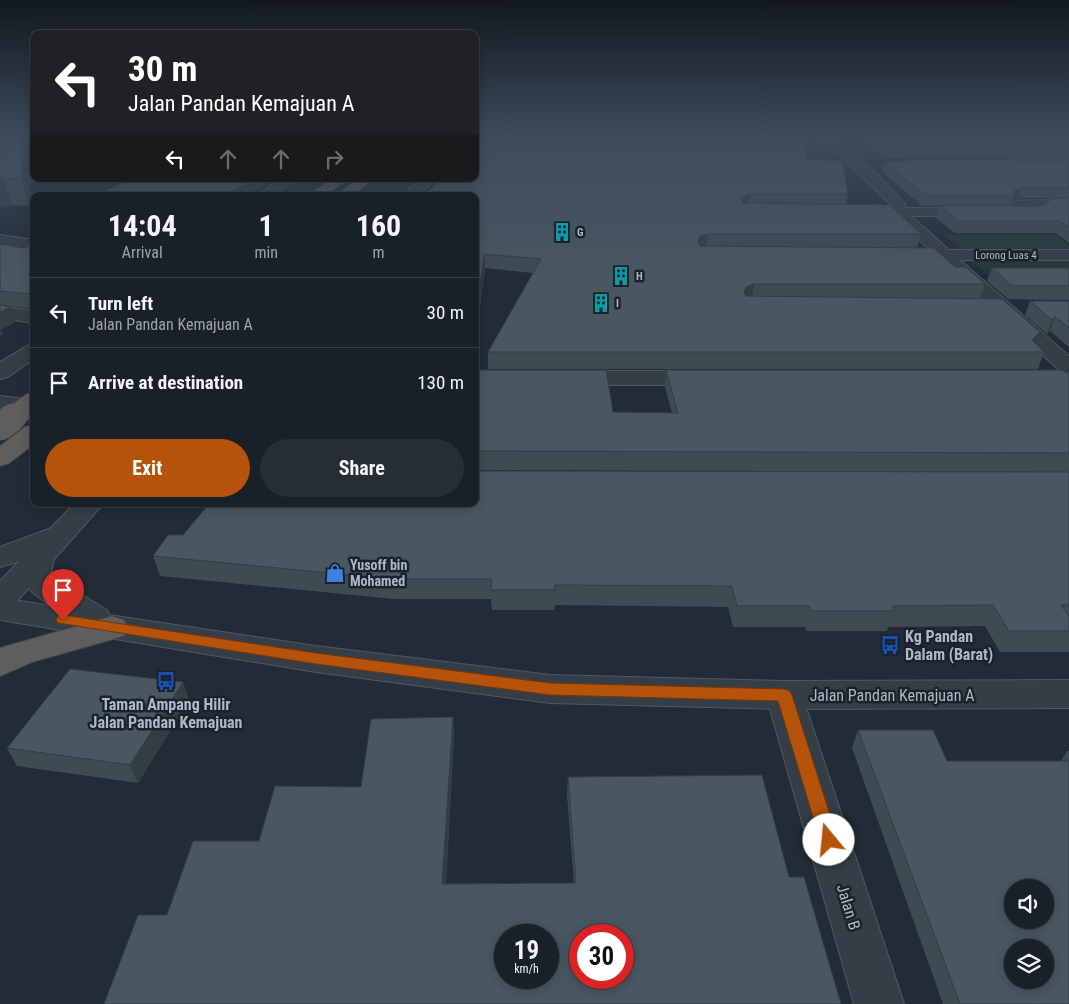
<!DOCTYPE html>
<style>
:root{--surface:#192128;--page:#262e34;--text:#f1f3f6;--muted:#9fa3a8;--line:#373e45;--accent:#b45309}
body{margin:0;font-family:"Roboto Condensed",sans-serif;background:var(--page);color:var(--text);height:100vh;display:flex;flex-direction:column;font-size:19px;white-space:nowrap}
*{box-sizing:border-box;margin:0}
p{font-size:16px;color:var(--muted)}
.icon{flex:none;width:28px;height:28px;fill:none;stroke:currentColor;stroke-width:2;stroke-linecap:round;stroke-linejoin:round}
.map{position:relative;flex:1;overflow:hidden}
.sheet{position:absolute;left:30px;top:192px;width:449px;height:315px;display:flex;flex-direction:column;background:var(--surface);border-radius:10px;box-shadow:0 2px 12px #0003,0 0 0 1px var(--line)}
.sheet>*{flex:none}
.banner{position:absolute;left:30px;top:30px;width:449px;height:152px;border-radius:10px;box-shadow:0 2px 12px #0003,0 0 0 1px var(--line);background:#202124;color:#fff;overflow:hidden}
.controls{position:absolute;left:1004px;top:879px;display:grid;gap:10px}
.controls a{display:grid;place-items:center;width:50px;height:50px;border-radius:50%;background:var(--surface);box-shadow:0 2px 12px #0003,0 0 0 1px var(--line);font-size:25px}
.speed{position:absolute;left:494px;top:924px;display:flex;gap:10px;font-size:25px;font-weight:700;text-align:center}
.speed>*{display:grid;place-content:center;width:65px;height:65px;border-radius:50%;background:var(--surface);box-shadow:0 2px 12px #0003,0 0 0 1px var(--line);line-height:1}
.speed small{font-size:12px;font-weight:400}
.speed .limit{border:8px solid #d22;background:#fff;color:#111}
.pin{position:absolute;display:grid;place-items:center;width:42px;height:42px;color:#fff;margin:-51px -21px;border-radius:50% 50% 50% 0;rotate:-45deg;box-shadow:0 0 5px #0007}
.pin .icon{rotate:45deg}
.me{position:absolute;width:55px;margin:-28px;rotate:343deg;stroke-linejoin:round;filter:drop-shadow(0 0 4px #0008)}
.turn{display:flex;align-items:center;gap:18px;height:105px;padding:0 15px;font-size:22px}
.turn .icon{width:65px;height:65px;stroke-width:2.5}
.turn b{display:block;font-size:35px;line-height:42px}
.lanes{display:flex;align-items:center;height:48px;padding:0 15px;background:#0003;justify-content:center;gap:25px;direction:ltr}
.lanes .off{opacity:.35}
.eta{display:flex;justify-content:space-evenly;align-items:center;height:85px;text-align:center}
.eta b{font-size:30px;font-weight:700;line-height:35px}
.cta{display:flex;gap:10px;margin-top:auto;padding:10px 15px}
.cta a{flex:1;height:58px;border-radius:30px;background:var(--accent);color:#fff;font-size:20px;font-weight:700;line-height:58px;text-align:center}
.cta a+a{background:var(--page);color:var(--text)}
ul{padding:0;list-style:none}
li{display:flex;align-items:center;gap:15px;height:70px;padding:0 15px;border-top:1px solid var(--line)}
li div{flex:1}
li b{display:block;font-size:19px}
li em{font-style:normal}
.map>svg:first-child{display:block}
.green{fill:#243937}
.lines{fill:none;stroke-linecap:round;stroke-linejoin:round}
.minor-casing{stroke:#4f5961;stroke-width:2}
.tertiary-casing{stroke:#4f5961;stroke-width:2}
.trunk-casing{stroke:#3f4951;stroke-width:2}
.minor{fill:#343e46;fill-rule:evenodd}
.tertiary{fill:#343e46;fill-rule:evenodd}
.trunk{fill:#5f5e5c;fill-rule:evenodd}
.trunk-bridge-far1-casing{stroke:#3f4951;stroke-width:23;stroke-linecap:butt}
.trunk-bridge-casing{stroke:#3f4951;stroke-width:29;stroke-linecap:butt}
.trunk-bridge-far1{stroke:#5f5e5c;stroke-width:21}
.trunk-bridge{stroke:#5f5e5c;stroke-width:27}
.wall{fill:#3f4b53}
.shaded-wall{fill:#333d44}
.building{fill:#495761;stroke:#333d44;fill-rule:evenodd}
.route{fill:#b45309;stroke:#753606}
.labels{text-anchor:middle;stroke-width:5;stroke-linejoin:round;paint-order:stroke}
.far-poi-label{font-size:11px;font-weight:bold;fill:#aeb9c3;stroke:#1a232b;text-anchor:start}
.far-street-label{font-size:11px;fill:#aeb9c3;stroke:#1a232b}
.poi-label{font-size:14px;font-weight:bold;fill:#aeb9c3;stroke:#1a232b;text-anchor:start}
.near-poi-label{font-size:16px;font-weight:bold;fill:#aeb9c3;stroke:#1a232b;text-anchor:start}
.near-street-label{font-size:16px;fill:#aeb9c3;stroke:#1a232b}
</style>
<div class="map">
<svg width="1069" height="1004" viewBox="0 0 1069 1004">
<rect width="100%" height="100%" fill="#212c36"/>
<!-- green -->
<path class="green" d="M944,235H1055L1069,244V252H964Z
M968,258H1069V280H993Z"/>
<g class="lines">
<!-- minor casing -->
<g class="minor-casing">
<path id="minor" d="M475,137H483L475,141Z
M812,137C849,137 879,178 904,202L906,208H968L966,205L968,202L973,201L1069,200V208L981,209L983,212L981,215L976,216H911L949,250H1069V260H960L1069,356V373L1061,372L940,260L899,259L897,255L899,251L930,250L893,216L884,215L882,212L892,206L844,159Z
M280,179H296L272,196H256Z
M420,179H435L417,196H402Z
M0,235L34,240V250L0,245Z
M0,306L34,311V323L0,318Z
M34,344V359L8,377L0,379V362L27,346Z
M571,371H703L711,373L714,378L711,383L703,385H571L563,383L560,378L563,373Z
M0,396L34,400V414L0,410Z
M74,504H103L11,608L0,611V581Z
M784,681L797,685L802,695L904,1004H854L766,695L771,685Z"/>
</g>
<!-- tertiary casing -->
<g class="tertiary-casing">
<path id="tertiary" d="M62,524L72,527L76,533L72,539L49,551L54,558L51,573L54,578L107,610L109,615L316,646L550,675L784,681L1069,680V708L784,709L550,703L316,672L0,620V598L52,606C32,593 18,586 24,560L0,567V547Z"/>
</g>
<!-- trunk casing -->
<g class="trunk-casing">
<path id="trunk" d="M332,179H348L324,196H308Z
M358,179H373L351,196H335Z
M34,425V444L9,463L0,466V446L25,427Z
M112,616L124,620L129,628L124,636L32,662L0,676V648Z"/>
</g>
<!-- minor -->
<use href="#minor" class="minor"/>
<!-- tertiary -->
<use href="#tertiary" class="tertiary"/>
<!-- trunk -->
<use href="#trunk" class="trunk"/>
<!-- trunk-bridge-far1 casing -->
<g class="trunk-bridge-far1-casing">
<path id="trunk-bridge-far1" d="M11,419L34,402"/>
</g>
<!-- trunk-bridge casing -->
<g class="trunk-bridge-casing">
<path id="trunk-bridge" d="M0,427L13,417"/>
</g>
<!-- trunk-bridge-far1 -->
<use href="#trunk-bridge-far1" class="trunk-bridge-far1"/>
<!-- trunk-bridge -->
<use href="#trunk-bridge" class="trunk-bridge"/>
</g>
<!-- wall -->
<path class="wall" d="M0,137L30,145V206L13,205L0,208Z
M858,137H1069V159L885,158Z
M807,159L848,194L846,204L921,234L917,248L985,284L980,299L1035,344L1044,352L1038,369H488V352L533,273L485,268L475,343V196H425V194Z
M902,160H1069V243L1056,233H955L936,218L940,206H1041L1047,203L1048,199L1052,198H1018L1012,201L1010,206H922L882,172L884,162H902Z
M34,243V309L0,305V244L25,248Z
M992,268H1069V300L1008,299L987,281Z
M1030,301H1069V347L1050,331L1047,334L1025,315Z
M666,370L1069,375V472L475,470V374L613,412L672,413L665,387Z
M1069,472V652H1000L985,626L888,627L887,631H806L805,627H733L728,607L555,605L554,610H492L491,599H394L160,576L153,556L183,535Z
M183,682L189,700L138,783L17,766L7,748Z
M453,717L454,735L446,884L574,883L567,795L568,777L789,877L167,915L259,841L361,787Z
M858,730L947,761H1061L1067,751H1069V1004H943L852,748Z"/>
<!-- shaded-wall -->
<path class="shaded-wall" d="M22,137H27L30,145V206L21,179Z
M3,178L13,205L0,208V179Z
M254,179H274L247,196H225Z
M1022,187L1018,198L1012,201L1014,195V191Z
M750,194L748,206L739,211L741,198Z
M708,234L706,248L698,250V242L700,236Z
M484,254L485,268L475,343V322Z
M754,284L752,299L743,302L744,292L746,287Z
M34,295V306L31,297Z
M10,307L16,322L1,330L3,334L0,336V312Z
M1055,316L1050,331L1047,334L1052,320Z
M1040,332L1034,348L1032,340Z
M183,682L189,700L138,783L130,765Z
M453,717L454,735L445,902L442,884Z"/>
<!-- building -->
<path class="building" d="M0,137H22L21,179L3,178L0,179Z
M518,137H804L807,159L842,161L848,194H750L741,198L743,203L890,205L921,234H708L700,236L698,242L700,246L934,248L955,267H966L985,284H754L746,287L744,292L746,296L1002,299L1040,332L1032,340L1044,352H488L541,259L484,254L475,322V196H432L434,194H425L441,179H475V146L480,141L512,143Z
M872,137H1069V149L887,148Z
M902,160H1069V188L1022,187L1014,191V195H925L884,162H905Z
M131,179H254L225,196H94Z
M1069,198V227L1060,221H959L940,206H1041L1049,202L1048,199Z
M34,243V295L31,297L29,294L0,291V244L25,248Z
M992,268H1069V286H1012Z
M1030,301H1069V328L1055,316L1052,320Z
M0,305L10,307L0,312Z
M478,370H606L613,412L678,413L666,370H1063L1069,375V453L475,451V374Z
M475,471L1069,472V605H1061L1069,616V631H1009L993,605L892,606L894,611H811L810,606H737L732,586L555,585V590H491L492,579H392L153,556L168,535H183L209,504H475Z
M70,669L183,682L130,765L7,748Z
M453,717L442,884L576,883L568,777L762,775L789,877H804L841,1004H104L138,915H167L193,841H259L275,786L361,787L371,719ZM505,935H548V978H505ZM580,935H622V978H580Z
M858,730H933L947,761H1069V1004H960ZM1012,888H1045V920H1012ZM1012,948H1045V980H1012Z"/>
<!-- sky -->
<linearGradient id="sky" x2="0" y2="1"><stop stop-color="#12181e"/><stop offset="0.49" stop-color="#3d4b5d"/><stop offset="1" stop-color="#3d4b5d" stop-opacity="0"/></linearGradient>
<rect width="1069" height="277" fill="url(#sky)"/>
<!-- route -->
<path class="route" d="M63,615L316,653L550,683L784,689L790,691L792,695L838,840L835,846L829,848L823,846L820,840L778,701L550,695L316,664L58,623L56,620L58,616Z"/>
<!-- icons -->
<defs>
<g id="building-bare" transform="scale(1.5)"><path d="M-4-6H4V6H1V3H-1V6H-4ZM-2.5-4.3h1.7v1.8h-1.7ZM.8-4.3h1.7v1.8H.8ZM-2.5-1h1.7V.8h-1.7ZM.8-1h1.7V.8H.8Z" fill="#0f9aa8" stroke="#1a232b" stroke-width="2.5" paint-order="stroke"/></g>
<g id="shop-bare" transform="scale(1.5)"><path d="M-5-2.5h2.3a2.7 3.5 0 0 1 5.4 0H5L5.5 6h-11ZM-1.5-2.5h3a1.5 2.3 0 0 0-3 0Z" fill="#3f7fe0" stroke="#1a232b" stroke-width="2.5" paint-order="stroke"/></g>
<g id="bus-bare" transform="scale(1.5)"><path d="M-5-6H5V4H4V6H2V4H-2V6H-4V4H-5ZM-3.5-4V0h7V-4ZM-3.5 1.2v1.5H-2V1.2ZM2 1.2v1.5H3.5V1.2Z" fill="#1a4fb4" stroke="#1a232b" stroke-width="2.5" paint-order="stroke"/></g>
</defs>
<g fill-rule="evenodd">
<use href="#building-bare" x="562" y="232"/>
<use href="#building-bare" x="621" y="276"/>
<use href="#building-bare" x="601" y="303"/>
<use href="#shop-bare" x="335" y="573"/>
<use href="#bus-bare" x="890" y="645"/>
<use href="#bus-bare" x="166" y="681"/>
</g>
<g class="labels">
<!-- far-poi labels -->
<g class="far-poi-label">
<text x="577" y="236">G</text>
<text x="636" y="280">H</text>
<text x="616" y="307">I</text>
</g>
<!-- far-street labels -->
<g class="far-street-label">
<text x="1006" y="259">Lorong Luas 4</text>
</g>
<!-- poi labels -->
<g class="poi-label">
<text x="350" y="570">Yusoff bin<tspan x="350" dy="16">Mohamed</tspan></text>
</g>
<!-- near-poi labels -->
<g class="near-poi-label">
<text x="905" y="642">Kg Pandan<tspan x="905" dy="18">Dalam (Barat)</tspan></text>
<text x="166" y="710" text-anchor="middle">Taman Ampang Hilir<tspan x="166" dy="18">Jalan Pandan Kemajuan</tspan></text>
</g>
<!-- near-street labels -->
<g class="near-street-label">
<text x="892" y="701">Jalan Pandan Kemajuan A</text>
<text transform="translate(849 907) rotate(73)" y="6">Jalan B</text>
</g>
</g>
</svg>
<div class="controls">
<a><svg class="icon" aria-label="sound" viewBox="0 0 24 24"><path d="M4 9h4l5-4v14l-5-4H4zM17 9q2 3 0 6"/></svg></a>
<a><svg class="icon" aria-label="layers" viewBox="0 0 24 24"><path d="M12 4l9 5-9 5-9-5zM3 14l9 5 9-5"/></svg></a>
</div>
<div class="speed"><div>19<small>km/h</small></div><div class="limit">30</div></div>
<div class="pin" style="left:63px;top:620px;background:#d93025"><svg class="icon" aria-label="arrive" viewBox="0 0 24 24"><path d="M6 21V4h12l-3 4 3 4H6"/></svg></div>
<svg class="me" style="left:829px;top:840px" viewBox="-20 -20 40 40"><circle r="19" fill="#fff"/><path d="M0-13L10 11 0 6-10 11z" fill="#b45309"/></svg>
<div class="banner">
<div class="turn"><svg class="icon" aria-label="left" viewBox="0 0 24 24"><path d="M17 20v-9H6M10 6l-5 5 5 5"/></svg><div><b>30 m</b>Jalan Pandan Kemajuan A</div></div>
<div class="lanes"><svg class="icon" aria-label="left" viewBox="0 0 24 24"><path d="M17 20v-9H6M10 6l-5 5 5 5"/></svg><svg class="icon off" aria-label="ahead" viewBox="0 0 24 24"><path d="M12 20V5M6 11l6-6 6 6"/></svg><svg class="icon off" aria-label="ahead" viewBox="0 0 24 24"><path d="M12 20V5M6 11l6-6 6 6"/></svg><svg class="icon off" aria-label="right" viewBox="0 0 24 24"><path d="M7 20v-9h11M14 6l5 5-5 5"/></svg></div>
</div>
<section class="sheet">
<div class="eta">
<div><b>14:04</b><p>Arrival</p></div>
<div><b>1</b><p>min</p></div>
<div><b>160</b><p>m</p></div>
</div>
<ul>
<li><svg class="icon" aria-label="left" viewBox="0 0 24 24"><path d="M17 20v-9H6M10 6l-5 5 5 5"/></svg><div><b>Turn left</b><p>Jalan Pandan Kemajuan A</p></div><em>30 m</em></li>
<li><svg class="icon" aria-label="arrive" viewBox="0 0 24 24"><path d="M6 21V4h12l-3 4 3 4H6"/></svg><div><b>Arrive at destination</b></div><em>130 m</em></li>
</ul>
<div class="cta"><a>Exit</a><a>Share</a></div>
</section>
</div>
